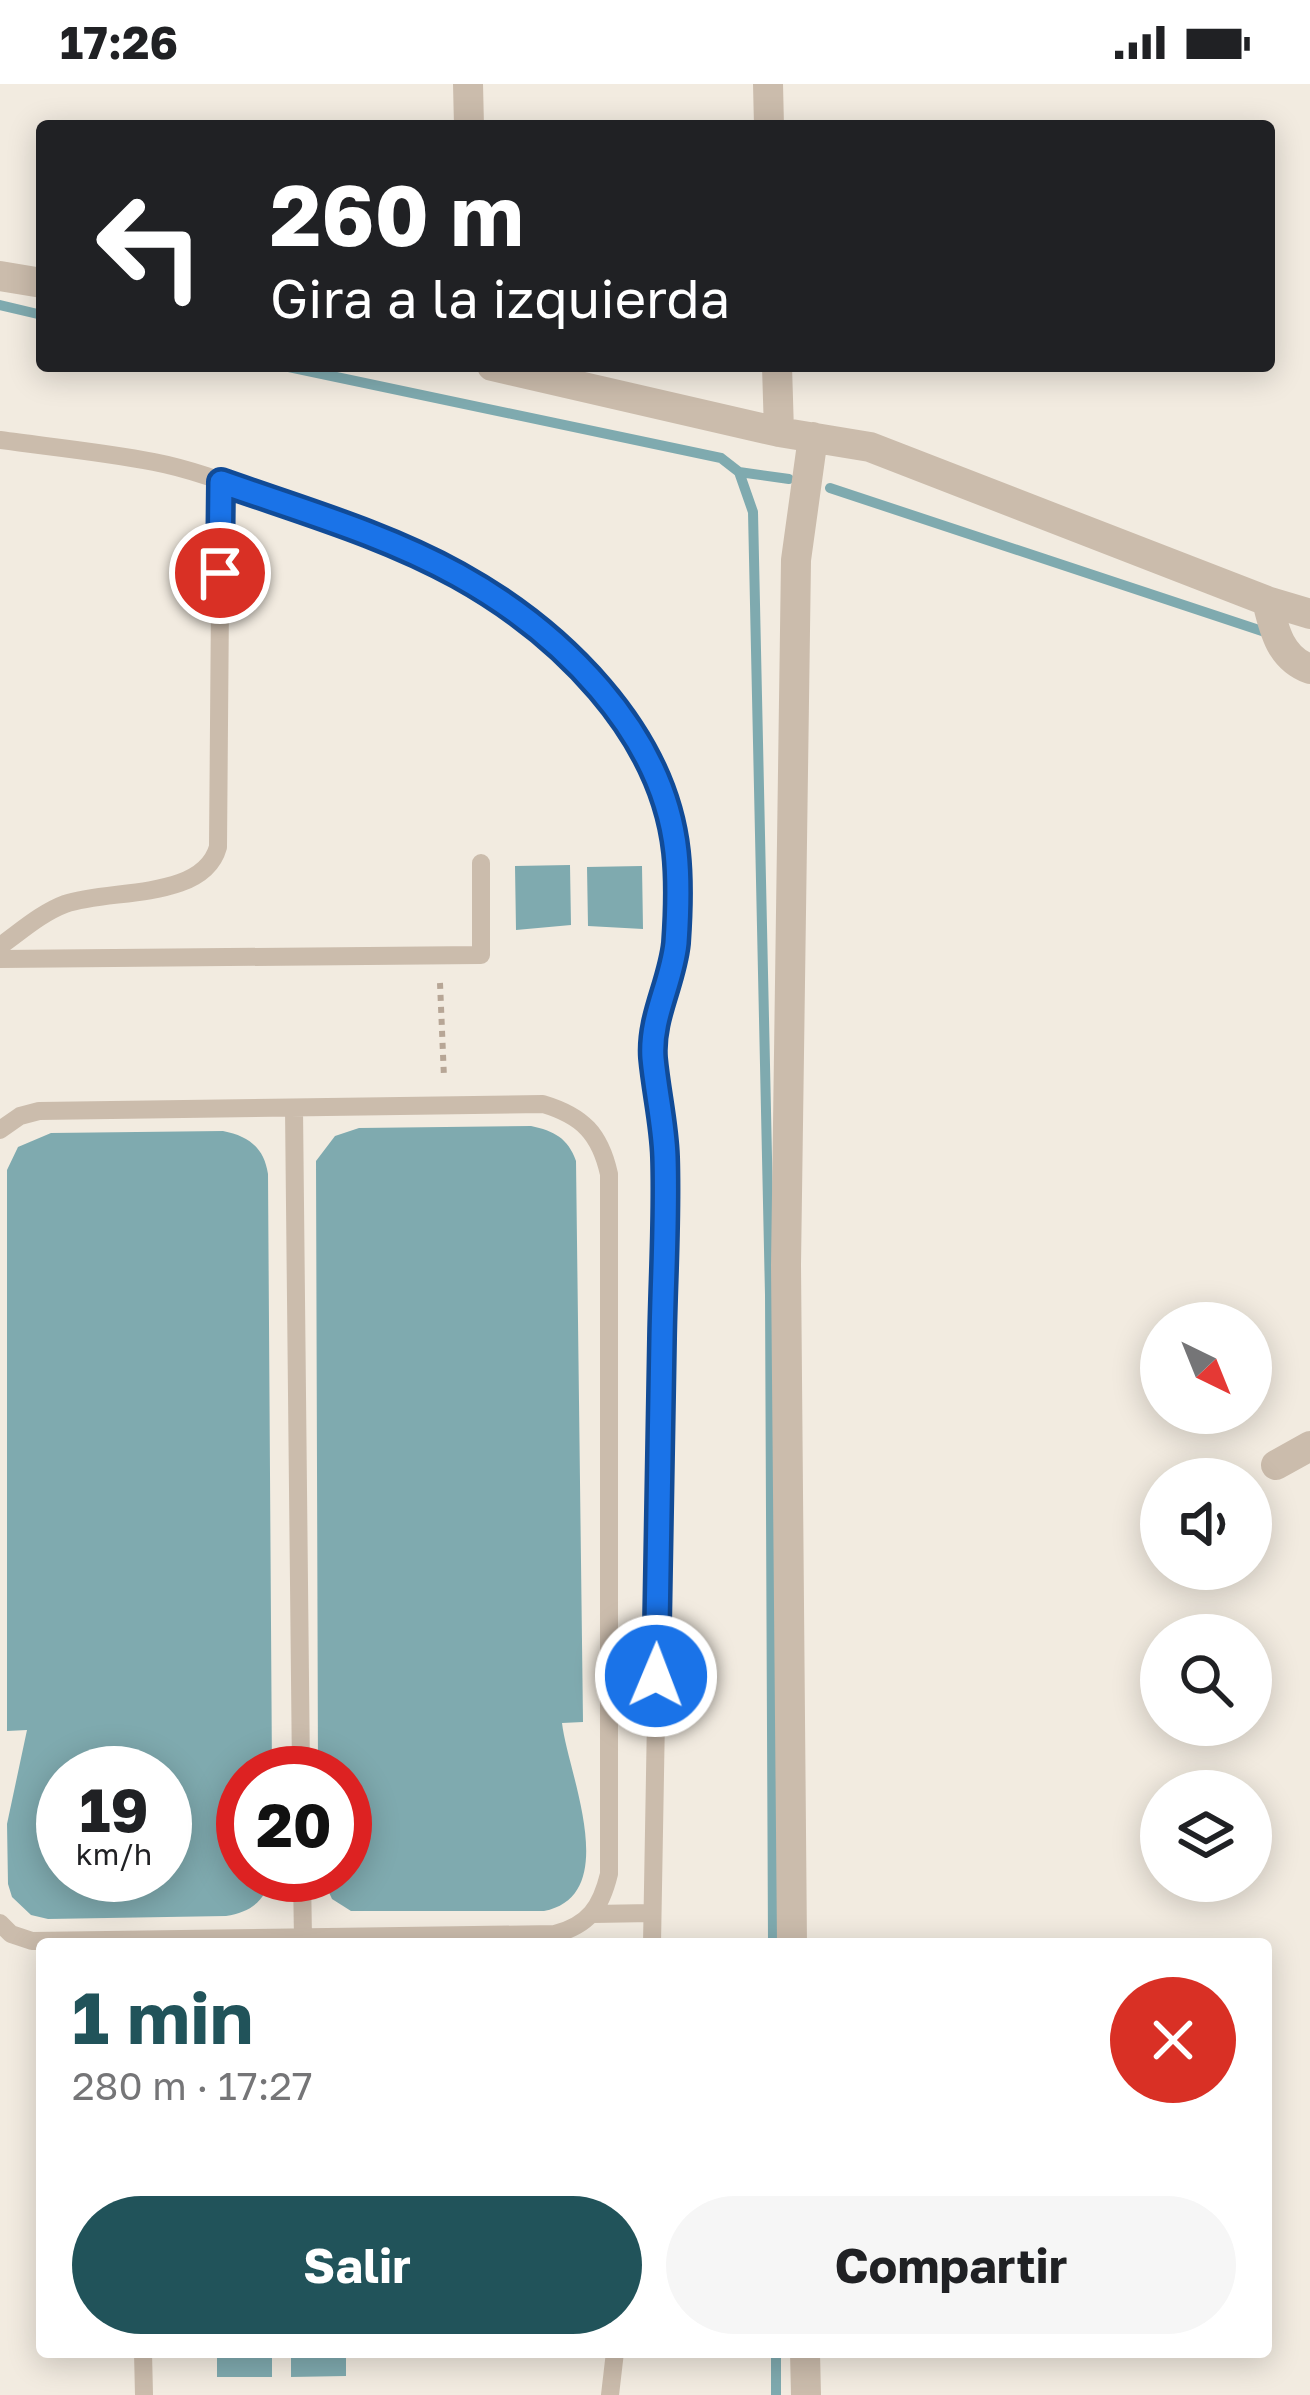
<!DOCTYPE html>
<html lang="es">
<meta charset="utf-8">
<style>
:root{--surface:#fff;--page:#f6f6f6;--text:#202124;--muted:#757577;--accent:#21535a}
body{margin:0;font-family:"Golos Text",sans-serif;background:var(--page);color:var(--text);height:100vh;display:flex;flex-direction:column;font-size:45px;white-space:nowrap}
*{box-sizing:border-box;margin:0}
p{font-size:39px;color:var(--muted)}
.icon{flex:none;width:66px;height:66px;fill:none;stroke:currentColor;stroke-width:2;stroke-linecap:round;stroke-linejoin:round}
.map{position:relative;flex:1;overflow:hidden}
.drawer{position:absolute;left:36px;top:1854px;width:1236px;height:420px;display:flex;flex-direction:column;background:var(--surface);border-radius:12px;box-shadow:0 6px 30px #0003}
.drawer>*{flex:none}
.top-card{position:absolute;left:36px;top:36px;width:1239px;height:252px;border-radius:12px;box-shadow:0 6px 30px #0003;background:#202124;color:#fff;overflow:hidden}
.needle{width:78px;rotate:137deg}
.tools{position:absolute;left:1140px;top:1218px;display:grid;gap:24px}
.tools a{display:grid;place-items:center;width:132px;height:132px;border-radius:50%;background:var(--surface);box-shadow:0 6px 30px #0003;font-size:60px}
.speed{position:absolute;left:36px;top:1662px;display:flex;gap:24px;font-size:60px;font-weight:700;text-align:center}
.speed>*{display:grid;place-content:center;width:156px;height:156px;border-radius:50%;background:var(--surface);box-shadow:0 6px 30px #0003;line-height:1}
.speed small{font-size:30px;font-weight:400}
.speed .limit{border:18px solid #d22;background:#fff;color:#111}
.pin{position:absolute;display:grid;place-items:center;width:102px;height:102px;color:#fff;margin:-51px;border:6px solid #fff;border-radius:50%;box-shadow:0 3px 12px #0007}
.me{position:absolute;width:132px;margin:-66px;rotate:1deg;stroke-linejoin:round;filter:drop-shadow(0 0 9px #0008)}
.turn{display:flex;align-items:center;gap:42px;height:252px;padding:0 36px;font-size:54px}
.turn .icon{width:156px;height:156px;stroke-width:2.5}
.turn b{display:block;font-size:84px;line-height:102px}
.round{display:grid;place-items:center;flex:none;width:126px;height:126px;border-radius:63px;background:var(--page)}
.summary{display:flex;align-items:center;justify-content:space-between;height:204px;padding:0 36px}
h1{font-size:72px;font-weight:700;line-height:90px;color:var(--accent)}
.cta{display:flex;gap:24px;margin-top:auto;padding:24px 36px}
.cta a{flex:1;height:138px;border-radius:72px;background:var(--accent);color:#fff;font-size:48px;font-weight:700;line-height:138px;text-align:center}
.cta a+a{background:var(--page);color:var(--text)}
.status{display:flex;justify-content:space-between;align-items:center;height:84px;padding:0 60px;background:var(--surface);direction:ltr}
.status svg{height:33px;fill:currentColor}
.map>svg:first-child{display:block}
.water{fill:#7faaaf;fill-rule:evenodd}
.lines{fill:none;stroke-linecap:round;stroke-linejoin:round}
.stream{stroke:#7faaaf;stroke-width:10}
.path{stroke:#b7a696;stroke-width:6;stroke-dasharray:6 6;stroke-linecap:butt}
.lane{stroke:#cbbcac;stroke-width:18}
.street{stroke:#cbbcac;stroke-width:30}
.route-casing{stroke:#114b97;stroke-width:30}
.route{stroke:#1a73e8;stroke-width:21}
</style>
<div class="status"><b>17:26</b><svg viewBox="0 0 49 12"><path d="M0 12V9h3v3zM5 12V6h3v6zM10 12V3h3v9zM15 12V0h3v12zM26 1h20v11H26zM47 4h2v5h-2z"/></svg></div>
<div class="map">
<svg width="1310" height="2311" viewBox="0 0 1310 2311">
<rect width="100%" height="100%" fill="#f2ebe0"/>
<!-- water -->
<path class="water" d="M570,781L571,841L516,846L515,782Z
M642,782L643,845L588,842L587,783Z
M531,1042C554,1047 568,1054 576,1077L583,1638L562,1639C568,1690 623,1811 544,1827H351L332,1815L321,1791H345V1689H318L316,1077L335,1052L359,1044Z
M223,1047C249,1052 264,1064 268,1090L272,1689H243V1791H271C266,1817 251,1828 226,1832L48,1835L31,1831L12,1813L8,1800L7,1740L27,1646L7,1647V1086L18,1063L51,1049ZM63,1689H165V1791H63Z
M217,2268H272V2293H217Z
M291,2268H346V2292L291,2293Z"/>
<g class="lines">
<!-- stream -->
<path class="stream" d="M0,221L42,231
M284,282L721,374L739,388L753,428L770,1211L773,1860
M739,388L789,395
M830,404L1268,549
M776,2268V2311"/>
<!-- path -->
<path class="path" d="M440,899L444,994"/>
<!-- lane -->
<path class="lane" d="M0,356C51,363 103,368 154,378C201,387 247,407 293,423C349,444 409,462 461,493C561,552 657,644 675,764C679,793 680,835 675,864C670,891 656,916 653,943C649,985 660,1030 666,1070L652,1860
M0,862C20,848 41,829 65,820C110,804 203,817 218,763L221,397
M0,875L481,871V779
M294,1025L301,1689
M0,1046L20,1032L39,1027L543,1020C583,1032 600,1050 609,1090V1790C601,1823 589,1841 555,1850L32,1857L11,1850L0,1839
M302,1791L303,1855
M593,1830L652,1829
M143,2268L144,2311
M610,2311L615,2268"/>
<!-- street -->
<path class="street" d="M468,0L469,42
M768,0L769,42
M0,192L42,199
M492,282L779,348L870,363L1267,517L1310,530
M777,282L779,348
M1267,517C1274,546 1280,574 1310,585
M1276,1381L1310,1362
M792,1860L786,1181L796,476L813,353
M805,2268L806,2311"/>
</g>
<g class="lines">
<!-- route casing -->
<g class="route-casing">
<path id="route" d="M220,489L221,398C300,426 384,450 458,491C559,547 663,647 676,768C679,796 678,830 676,859C672,899 650,933 653,974C656,1007 664,1040 665,1073C667,1134 663,1195 662,1255C660,1368 659,1480 656,1592"/>
</g>
<!-- route -->
<use href="#route" class="route"/>
</g>
</svg>
<div class="tools">
<a><svg class="needle" viewBox="-14 -14 28 28"><path d="M0-13l5 13h-10z" fill="#e53935"/><path d="M0 13l5-13h-10z" fill="#757577"/></svg></a>
<a><svg class="icon" aria-label="sound" viewBox="0 0 24 24"><path d="M4 9h4l5-4v14l-5-4H4zM17 9q2 3 0 6"/></svg></a>
<a><svg class="icon" aria-label="search" viewBox="0 0 24 24"><circle cx="10" cy="10" r="6"/><path d="M15 15l6 6"/></svg></a>
<a><svg class="icon" aria-label="layers" viewBox="0 0 24 24"><path d="M12 4l9 5-9 5-9-5zM3 14l9 5 9-5"/></svg></a>
</div>
<div class="speed"><div>19<small>km/h</small></div><div class="limit">20</div></div>
<div class="pin" style="left:220px;top:489px;background:#d93025"><svg class="icon" aria-label="arrive" viewBox="0 0 24 24"><path d="M6 21V4h12l-3 4 3 4H6"/></svg></div>
<svg class="me" style="left:656px;top:1592px" viewBox="-20 -20 40 40"><circle r="17" fill="#1a73e8" stroke="#fff" stroke-width="3"/><path d="M0-11L8 9 0 5-8 9z" fill="#fff"/></svg>
<div class="top-card">
<div class="turn"><svg class="icon" aria-label="left" viewBox="0 0 24 24"><path d="M17 20v-9H6M10 6l-5 5 5 5"/></svg><div><b>260 m</b>Gira a la izquierda</div></div>
</div>
<section class="drawer">
<div class="summary"><div><h1>1 min</h1><p>280 m · 17:27</p></div><a class="round" style="background:#d93025;color:#fff"><svg class="icon" aria-label="close" viewBox="0 0 24 24"><path d="M6 6l12 12M18 6L6 18"/></svg></a></div>
<div class="cta"><a>Salir</a><a>Compartir</a></div>
</section>
</div>
